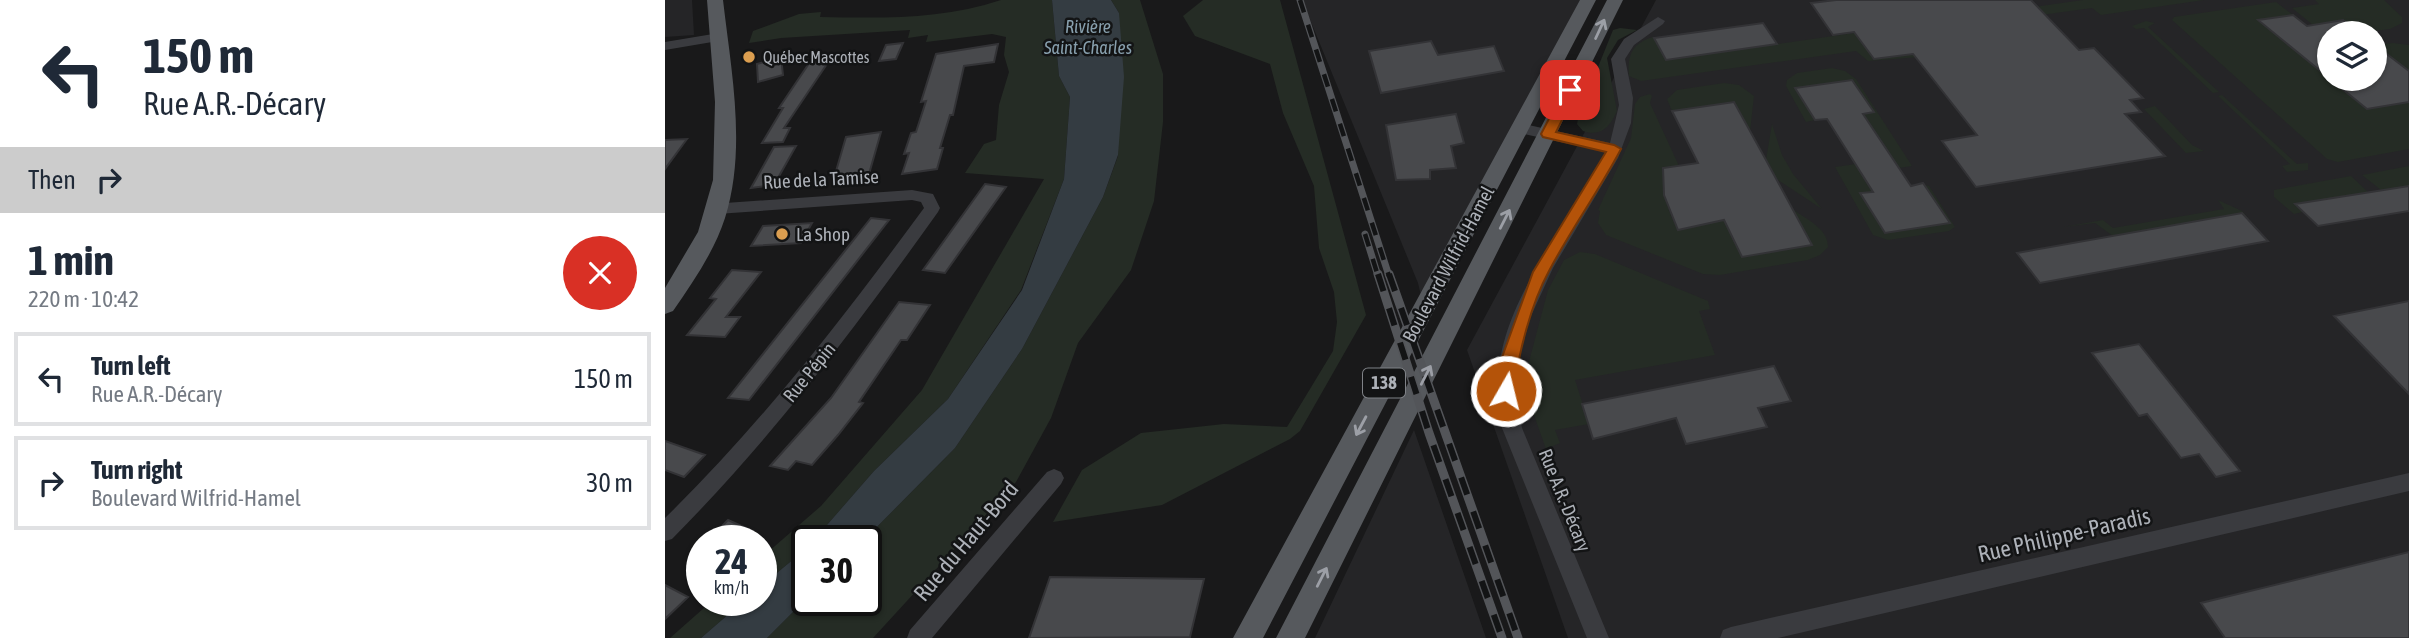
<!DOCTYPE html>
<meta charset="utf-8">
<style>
:root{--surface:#fff;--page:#f6f6f7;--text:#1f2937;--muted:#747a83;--line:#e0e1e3}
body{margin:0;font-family:"Asap Condensed",sans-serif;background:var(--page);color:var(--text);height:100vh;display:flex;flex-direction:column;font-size:26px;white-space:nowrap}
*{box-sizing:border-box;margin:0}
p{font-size:23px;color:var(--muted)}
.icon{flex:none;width:38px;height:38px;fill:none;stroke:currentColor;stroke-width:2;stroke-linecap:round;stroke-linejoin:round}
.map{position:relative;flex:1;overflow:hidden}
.details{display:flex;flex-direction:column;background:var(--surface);width:665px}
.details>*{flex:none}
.hud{background:#fff;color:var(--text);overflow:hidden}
.controls{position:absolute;left:1652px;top:21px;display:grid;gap:14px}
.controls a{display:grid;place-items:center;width:70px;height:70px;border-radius:50%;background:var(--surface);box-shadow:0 2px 5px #0004;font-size:35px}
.speed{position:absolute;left:21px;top:525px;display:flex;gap:14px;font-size:35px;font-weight:700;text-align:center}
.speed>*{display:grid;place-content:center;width:91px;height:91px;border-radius:50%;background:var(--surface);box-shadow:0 2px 5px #0004;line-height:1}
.speed small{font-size:18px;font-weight:400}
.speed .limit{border:4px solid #111;border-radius:10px;background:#fff;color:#111}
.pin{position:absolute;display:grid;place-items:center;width:60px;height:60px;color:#fff;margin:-30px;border-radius:14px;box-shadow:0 4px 10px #0006}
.me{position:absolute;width:77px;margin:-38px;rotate:8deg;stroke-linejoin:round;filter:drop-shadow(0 0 5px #0008)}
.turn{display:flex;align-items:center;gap:24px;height:147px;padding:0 28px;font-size:32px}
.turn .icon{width:91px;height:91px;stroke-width:2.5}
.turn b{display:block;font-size:49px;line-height:60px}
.then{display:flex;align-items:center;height:66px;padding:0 28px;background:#0003;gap:14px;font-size:26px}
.round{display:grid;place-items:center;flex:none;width:74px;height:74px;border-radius:37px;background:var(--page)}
.summary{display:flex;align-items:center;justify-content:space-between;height:119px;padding:0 28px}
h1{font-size:42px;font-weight:700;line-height:52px}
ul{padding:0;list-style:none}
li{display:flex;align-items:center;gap:21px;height:94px;margin:0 14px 10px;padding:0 14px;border:4px solid var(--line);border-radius:0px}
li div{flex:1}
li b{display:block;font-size:26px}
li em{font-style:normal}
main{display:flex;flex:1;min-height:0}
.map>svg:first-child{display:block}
.built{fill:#252527;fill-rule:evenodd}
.green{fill:#252c25}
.water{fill:#343c42}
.building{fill:#48494c;stroke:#333336;stroke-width:2}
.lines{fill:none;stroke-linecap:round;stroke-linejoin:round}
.minor{fill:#3a3b3f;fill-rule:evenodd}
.major{fill:#56595d;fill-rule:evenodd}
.rail-far1-casing{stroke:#535559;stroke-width:7}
.rail-casing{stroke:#535559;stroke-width:9}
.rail-far1{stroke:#131415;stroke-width:4.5;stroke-dasharray:13;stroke-linecap:butt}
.rail{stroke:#131415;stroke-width:6;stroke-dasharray:18;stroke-linecap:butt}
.oneway{stroke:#9c9fa6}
.route{fill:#b45309;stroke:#753606;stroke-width:2}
.poi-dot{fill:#db9e50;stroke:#131415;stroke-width:2.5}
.labels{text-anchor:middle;stroke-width:5;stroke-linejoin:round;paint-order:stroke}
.far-poi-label{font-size:16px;fill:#adb1b8;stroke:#131415;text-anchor:start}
.far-water-label{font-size:18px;font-style:italic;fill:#88a0ae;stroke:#131415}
.shield{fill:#131415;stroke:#7f8287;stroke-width:2}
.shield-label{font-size:18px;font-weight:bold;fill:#adb1b8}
.street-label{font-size:19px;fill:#adb1b8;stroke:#131415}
.poi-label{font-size:19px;fill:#adb1b8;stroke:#131415;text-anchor:start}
.near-street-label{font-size:23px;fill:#adb1b8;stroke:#131415}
</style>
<main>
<section class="details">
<div class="hud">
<div class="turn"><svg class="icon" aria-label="left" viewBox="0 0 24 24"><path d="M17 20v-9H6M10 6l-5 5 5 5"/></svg><div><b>150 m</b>Rue A.R.-Décary</div></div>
<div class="then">Then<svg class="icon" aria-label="right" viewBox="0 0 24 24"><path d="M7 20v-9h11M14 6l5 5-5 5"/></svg></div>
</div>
<div class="summary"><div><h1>1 min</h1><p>220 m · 10:42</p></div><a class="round" style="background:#d93025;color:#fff"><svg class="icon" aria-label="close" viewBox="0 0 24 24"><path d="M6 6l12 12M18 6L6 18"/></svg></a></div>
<ul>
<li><svg class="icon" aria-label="left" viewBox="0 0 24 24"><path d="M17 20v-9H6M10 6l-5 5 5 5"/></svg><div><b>Turn left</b><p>Rue A.R.-Décary</p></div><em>150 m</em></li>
<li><svg class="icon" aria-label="right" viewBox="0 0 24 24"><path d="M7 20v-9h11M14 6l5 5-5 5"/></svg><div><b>Turn right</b><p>Boulevard Wilfrid-Hamel</p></div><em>30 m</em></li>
</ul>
</section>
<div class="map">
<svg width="1744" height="638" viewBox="0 0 1744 638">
<rect width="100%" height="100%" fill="#19191a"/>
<!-- built -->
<path class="built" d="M0,0H27L29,35L0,37Z
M637,0H923L759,308L753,283Z
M991,0H1744V638H903L802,350ZM1664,33H1710V79H1664Z
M749,430L821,638H650Z"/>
<!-- green -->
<path class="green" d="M336,0H387L394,76L405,97L399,179L356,290L283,399L209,471L148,541H142V548L96,586V558L156,506L257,390L379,179L300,173L319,144L331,140L334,105L344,72L339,55L341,37L327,34L261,42L263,35L243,38L245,30L116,38L84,43L88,31L134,14L156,12L155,17C216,18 277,20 336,0Z
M446,0H475L498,74V122L489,201L466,270L413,343L386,418L351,482L208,638H102L142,598L201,600V541H198L290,448L357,349L438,197L453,156L454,13Z
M538,0H615L701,315L635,431L625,439L497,505L388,522L417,470L476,433L559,424L622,427L668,351L672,322L669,292L654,248L649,186L618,113L605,64L530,36L518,16Z
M1418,0H1539L1436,15L1427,8L1196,40L1209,59L1253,53L1255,57L1203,61L1191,51L976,81L964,76C962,56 967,43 988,37L1001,60Z
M1650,0H1719L1737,17V23L1725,29L1695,33L1678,20L1648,25L1627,8L1654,4Z
M1611,2L1628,15L1594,20L1702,109L1744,99V149L1673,162L1662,159L1507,20L1509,17Z
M1481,21L1490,23L1483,27L1554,92L1548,93L1479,28L1471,29L1467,26Z
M955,28L972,30L953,40L942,58L952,111C945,127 936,137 918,131L912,124L914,114L948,30Z
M1728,43L1744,45V71L1710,45Z
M1167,68L1180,71L1191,79L1247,166L1234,168L1198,114L1208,111L1187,80L1131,88L1150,120L1141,122L1121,86L1122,80L1132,73Z
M1059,83L1074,85L1089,96L1085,132L1068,103L1007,111L1002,99L1012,90Z
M985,94L987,96L985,103L1014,166L998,168C997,191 1002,210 1013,230L1048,222L1058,217L1077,257L1147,245L1127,209C1141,219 1163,228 1163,247L1155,255L1143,260L1055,275L1038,274L941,235L933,223L935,211L933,210L966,138L970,104L975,97Z
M1557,95L1632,164L1643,163V170L1622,172L1617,166L1625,164L1553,96Z
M1490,106L1527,145L1539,151L1521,153L1479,109Z
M1107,124L1117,155L1128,174L1157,209L1110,178L1101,160Z
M1191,164L1208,192L1196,194L1220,233L1285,223L1260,185L1264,186L1290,227L1284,231L1223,240L1208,235L1170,167Z
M1744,166V186L1716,190L1697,175Z
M1686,176L1703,192L1632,204L1638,212L1629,214L1609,197V190Z
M1553,200L1577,211L1585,220L1577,213L1448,236L1430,223L1398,227L1438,220L1448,228L1559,209Z
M915,252L930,254L1043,301L1045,309L1034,311L1050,355L910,380L924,424L890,430L895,443L881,449L858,384L883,290L899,260Z
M48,600H80L36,638H5Z"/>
<!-- water -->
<path class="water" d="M387,0H446L454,13L459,77L453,155L438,197L357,349L290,448L198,541H148L209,471L283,399L357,290L399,179L405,97L394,76Z
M142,548V598L102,638H36L80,600H96V586Z"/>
<!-- building -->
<path class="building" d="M1171,0H1366L1414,50L1429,48L1478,98L1465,100L1476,112L1460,114L1500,156L1311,187L1277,141L1312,135L1248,54L1209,59L1189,32L1168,35L1146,3Z
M1628,15L1642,26L1678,20L1695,33H1664V78L1593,20Z
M1098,23L1112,44L1001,60L989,38Z
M766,41L773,55L829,46L839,71L716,93L704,51Z
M238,43L231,59L214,61L221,45Z
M333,44L329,62L299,66L288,115H285L275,148H278L272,169L237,174L244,153L239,154L246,133L251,132L261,101L256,102L271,54Z
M1710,45L1744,71V102L1702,109L1665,79H1710Z
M168,55L119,128H125L118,142L97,143L118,108H114L149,56Z
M116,57L118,75L93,82L92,64Z
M1187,80L1209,112L1198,114L1246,186L1258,183L1285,223L1220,233L1195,193L1208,192L1162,119L1150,120L1130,88Z
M1069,102L1101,160L1147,245L1077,257L1059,220L1013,230L999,195L998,168L1033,163L1007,111Z
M791,114L799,143L786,146L791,168L765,170V179L731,180L721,125Z
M216,132L204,174L169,178L181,137Z
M22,139L0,169V140Z
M131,146L109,185L86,188L109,147Z
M320,184L341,187L280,273L258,270Z
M1744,186V211L1653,226L1630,204Z
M1577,213L1603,241L1375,283L1352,253Z
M206,218L224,220L84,400L63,398Z
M147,223L136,243L86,246L98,226Z
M67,270L96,272L61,317H75L60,337L22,335L51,299L45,298Z
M1744,301V394L1669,316Z
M234,302L265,305L242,340H236L194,402L198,403L173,435L147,465L131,461L123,470L105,466L166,398Z
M1474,344L1575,471L1551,477L1534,454L1516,458L1482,414L1474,416L1427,353Z
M1109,366L1126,401L1093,408L1102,427L1021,444L1011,418L928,439L917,404Z
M0,441L40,455L19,477L0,470Z
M63,520L88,531L79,541H42Z
M1744,552V638H1560L1536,603Z
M385,577L539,579L525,637L364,638Z
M0,585L23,597L0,619Z"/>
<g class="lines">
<!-- minor -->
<path class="minor" d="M993,17L1000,21L998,24L969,45L960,59L968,98L966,123L953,158L888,268L865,318L851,368L850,396L857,428L944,638H922L837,428C835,416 832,403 832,391C833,299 903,230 941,152L855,133L848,128L855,123L945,143L954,105L946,59L959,39Z
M54,33L59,34V40L0,50V42Z
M247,190L268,194L275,208L273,212C191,327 107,438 7,539L0,541V518C97,423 179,317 259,208L256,202L247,200L52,214L46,212L44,208L46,204Z
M389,469L396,472L399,478L396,484L267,638H242L245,630L382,472Z
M1744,473V491L1113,638H1055L1058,630L1066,627Z"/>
<!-- major -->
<path class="major" d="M42,0H58C66,70 82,149 60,218C49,252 28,282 8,311L0,314V288L33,232L48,180L50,102Z
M915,0H931L598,638H568Z
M942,0H958L640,638H611Z"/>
<!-- rail-far1 casing -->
<g class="rail-far1-casing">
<path id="rail-far1" d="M635,0L724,276
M700,234L713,276"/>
</g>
<!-- rail casing -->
<g class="rail-casing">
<path id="rail" d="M713,274L764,433L837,638
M724,274L853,638"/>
</g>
<!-- rail-far1 -->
<use href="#rail-far1" class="rail-far1"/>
<!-- rail -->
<use href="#rail" class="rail"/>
</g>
<!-- one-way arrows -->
<defs><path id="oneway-shaft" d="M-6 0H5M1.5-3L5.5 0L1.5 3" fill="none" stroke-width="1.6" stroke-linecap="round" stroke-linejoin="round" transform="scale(1.75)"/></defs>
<g class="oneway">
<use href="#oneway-shaft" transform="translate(935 29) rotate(-65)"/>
<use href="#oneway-shaft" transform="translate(840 219) rotate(-63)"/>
<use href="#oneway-shaft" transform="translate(761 375) rotate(-63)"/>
<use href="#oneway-shaft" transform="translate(696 426) rotate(118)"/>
<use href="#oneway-shaft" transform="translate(657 577) rotate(-63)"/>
</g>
<!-- route -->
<path class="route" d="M905,86L912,90L891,132L949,145L956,149C934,191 906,229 884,271C866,304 853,354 849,391L841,398L832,391L836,360L868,272L941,152L878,137L876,134L899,90Z"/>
<!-- markers -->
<g class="poi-dot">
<circle cx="84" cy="57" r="7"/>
<circle cx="117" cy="234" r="7"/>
</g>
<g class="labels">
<!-- far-poi labels -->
<g class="far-poi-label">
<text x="98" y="63">Québec Mascottes</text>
</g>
<!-- far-water labels -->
<g class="far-water-label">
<text x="423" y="33">Rivière<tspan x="423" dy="21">Saint-Charles</tspan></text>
</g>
<!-- shield labels -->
<rect class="shield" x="698" y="368.5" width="42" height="29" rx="5"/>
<g class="shield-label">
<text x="719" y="389">138</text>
</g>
<!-- street labels -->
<g class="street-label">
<text transform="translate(156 179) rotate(-3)" y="7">Rue de la Tamise</text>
<text transform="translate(783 264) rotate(-62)" y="7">Boulevard Wilfrid-Hamel</text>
<text transform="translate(144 372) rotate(-51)" y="7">Rue Pépin</text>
<text transform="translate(900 500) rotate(68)" y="7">Rue A.R.-Décary</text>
</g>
<!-- poi labels -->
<g class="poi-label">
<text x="131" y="241">La Shop</text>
</g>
<!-- near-street labels -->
<g class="near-street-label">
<text transform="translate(1399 535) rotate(-13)" y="8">Rue Philippe-Paradis</text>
<text transform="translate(301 541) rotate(-50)" y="8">Rue du Haut-Bord</text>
</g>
</g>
</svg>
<div class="controls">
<a><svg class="icon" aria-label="layers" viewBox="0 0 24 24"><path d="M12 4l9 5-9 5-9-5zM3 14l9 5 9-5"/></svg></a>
</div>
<div class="speed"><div>24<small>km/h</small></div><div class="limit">30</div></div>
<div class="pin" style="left:905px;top:90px;background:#d93025"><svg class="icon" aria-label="arrive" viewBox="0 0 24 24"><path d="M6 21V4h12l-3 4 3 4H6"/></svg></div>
<svg class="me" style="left:841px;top:391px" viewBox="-20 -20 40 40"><circle r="17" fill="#b45309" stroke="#fff" stroke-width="3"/><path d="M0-11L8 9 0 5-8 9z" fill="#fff"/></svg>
</div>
</main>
